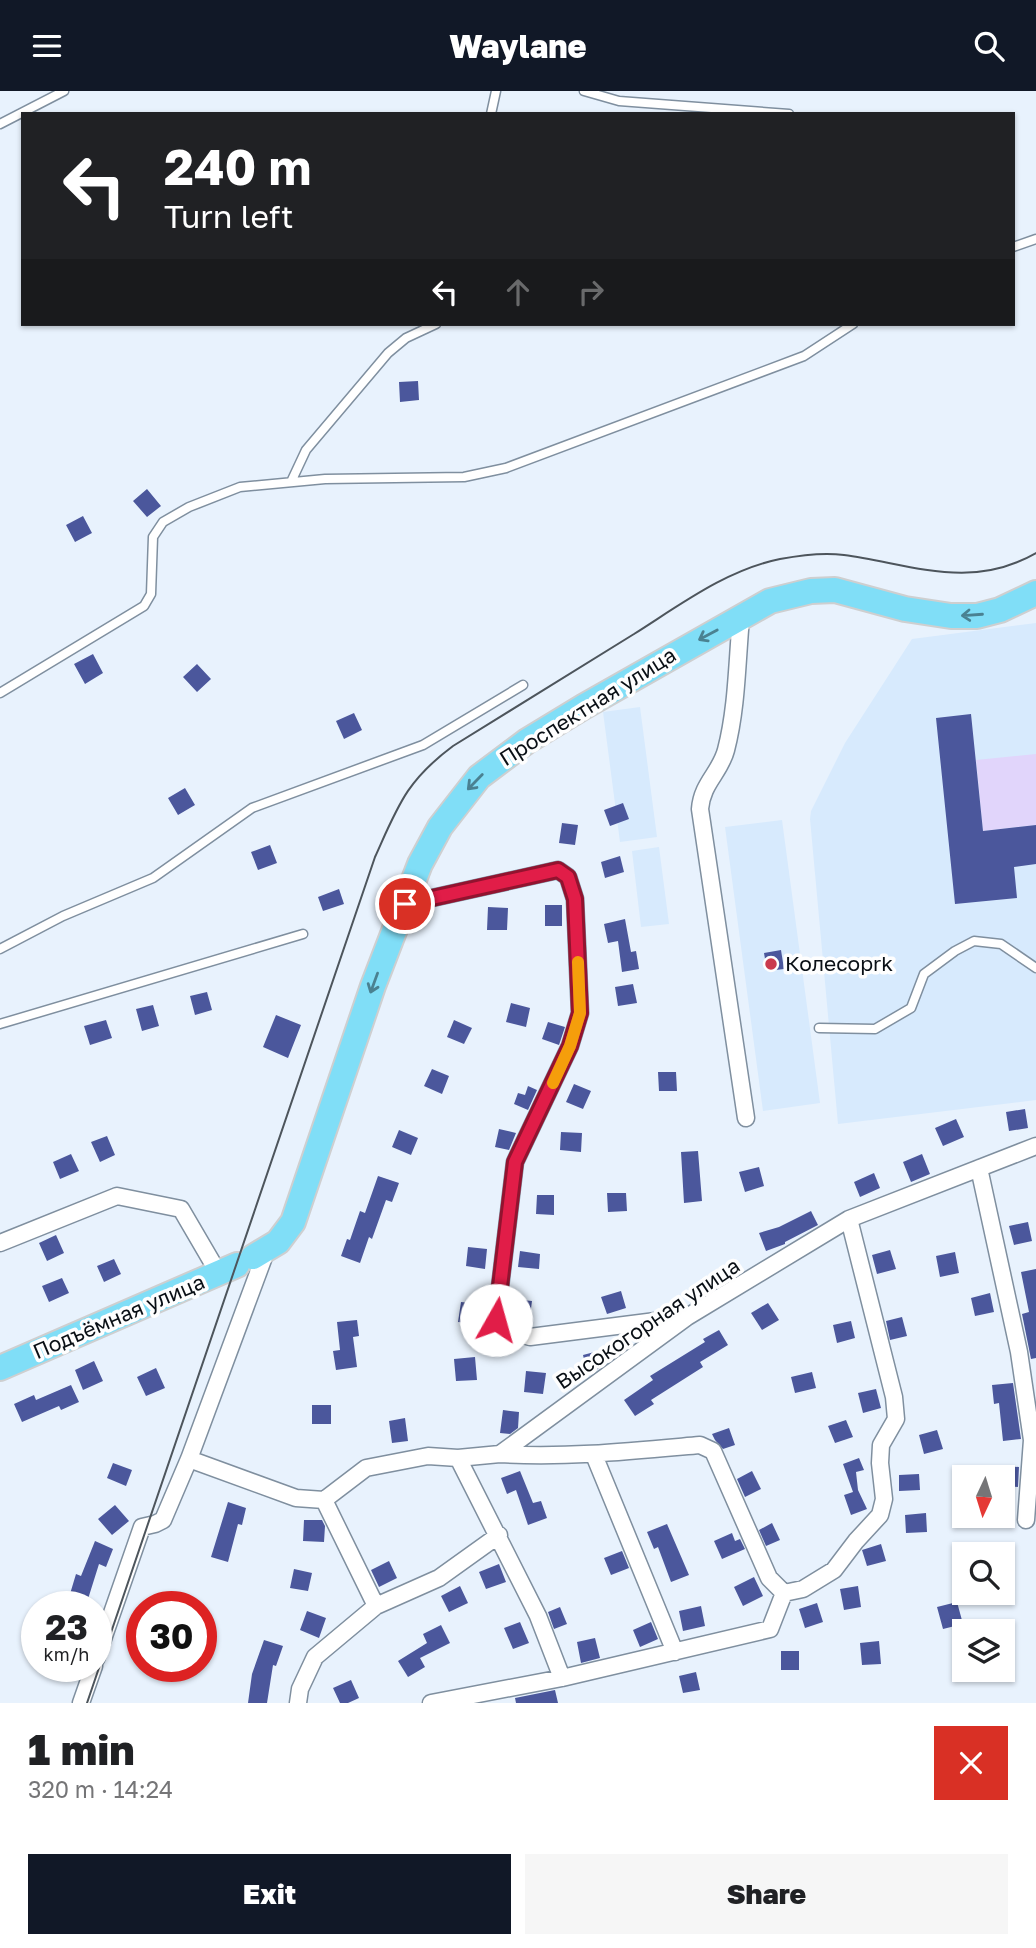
<!DOCTYPE html>
<meta charset="utf-8">
<style>
:root{--surface:#fff;--page:#f6f6f6;--text:#202124;--muted:#757577;--accent:#111827}
body{margin:0;font-family:"Golos Text",sans-serif;background:var(--page);color:var(--text);height:100vh;display:flex;flex-direction:column;font-size:26px;white-space:nowrap}
*{box-sizing:border-box;margin:0}
p{font-size:23px;color:var(--muted)}
.icon{flex:none;width:38px;height:38px;fill:none;stroke:currentColor;stroke-width:2;stroke-linecap:round;stroke-linejoin:round}
.map{position:relative;height:1612px;overflow:hidden}
.details{display:flex;flex-direction:column;background:var(--surface);flex:1}
.details>*{flex:none}
.top-card{position:absolute;left:21px;top:21px;width:994px;height:214px;border-radius:0px;box-shadow:0 2px 5px #0004;background:#202124;color:#fff;overflow:hidden}
.needle{width:46px;rotate:184deg}
.buttons{position:absolute;left:952px;top:1374px;display:grid;gap:14px}
.buttons a{display:grid;place-items:center;width:63px;height:63px;border-radius:0px;background:var(--surface);box-shadow:0 2px 5px #0004;font-size:35px}
.speed{position:absolute;left:21px;top:1500px;display:flex;gap:14px;font-size:35px;font-weight:700;text-align:center}
.speed>*{display:grid;place-content:center;width:91px;height:91px;border-radius:50%;background:var(--surface);box-shadow:0 2px 5px #0004;line-height:1}
.speed small{font-size:18px;font-weight:400}
.speed .limit{border:10px solid #d22;background:#fff;color:#111}
.pin{position:absolute;display:grid;place-items:center;width:60px;height:60px;color:#fff;margin:-30px;border:4px solid #fff;border-radius:50%;box-shadow:0 2px 7px #0007}
.me{position:absolute;width:77px;margin:-38px;rotate:7deg;stroke-linejoin:round;filter:drop-shadow(0 0 5px #0008)}
.turn{display:flex;align-items:center;gap:24px;height:147px;padding:0 28px;font-size:32px}
.turn .icon{width:91px;height:91px;stroke-width:2.5}
.turn b{display:block;font-size:49px;line-height:60px}
.lanes{display:flex;align-items:center;height:66px;padding:0 28px;background:#0003;justify-content:center;gap:35px;direction:ltr}
.lanes .off{opacity:.35}
.round{display:grid;place-items:center;flex:none;width:74px;height:74px;border-radius:0px;background:var(--page)}
.summary{display:flex;align-items:center;justify-content:space-between;height:119px;padding:0 28px}
h1{font-size:42px;font-weight:800;line-height:52px}
.action{display:flex;gap:14px;margin-top:auto;padding:14px 28px}
.action a{flex:1;height:80px;border-radius:0px;background:var(--accent);color:#fff;font-size:28px;font-weight:800;line-height:80px;text-align:center}
.action a+a{background:var(--page);color:var(--text)}
header{display:flex;justify-content:space-between;align-items:center;height:91px;padding:0 28px;background:var(--accent);color:#fff;font-size:32px;font-weight:800}
.map>svg:first-child{display:block}
.built{fill:#d7eafd}
.green{fill:#e1d5fb}
.building{fill:#4b579c}
.lines{fill:none;stroke-linecap:round;stroke-linejoin:round}
.service-casing{stroke:#7f8f9f;stroke-width:11}
.minor-casing{stroke:#7f8f9f;stroke-width:19}
.primary-casing{stroke:#cecfd0;stroke-width:28}
.service{stroke:#fff;stroke-width:8}
.minor{stroke:#fff;stroke-width:16}
.primary{stroke:#80def7;stroke-width:24}
.tram{stroke:#4d555c;stroke-width:2}
.oneway{stroke:#4a8191}
.route-casing{stroke:#92132f;stroke-width:18}
.route{stroke:#e11d48;stroke-width:12}
.slow{stroke:#f59e0b;stroke-width:12}
.poi-dot{fill:#ca3a4d;stroke:#fefefe;stroke-width:2.5}
.labels{text-anchor:middle;stroke-width:7;stroke-linejoin:round;paint-order:stroke}
.street-label{font-size:21px;fill:#090f15;stroke:#fefefe}
.poi-label{font-size:21px;fill:#090f15;stroke:#fefefe;text-anchor:start}
</style>
<header><svg class="icon" aria-label="menu" viewBox="0 0 24 24"><path d="M4 6h16M4 12h16M4 18h16"/></svg>Waylane<svg class="icon" aria-label="search" viewBox="0 0 24 24"><circle cx="10" cy="10" r="6"/><path d="M15 15l6 6"/></svg></header>
<div class="map">
<svg width="1036" height="1612" viewBox="0 0 1036 1612">
<rect width="100%" height="100%" fill="#e8f2fd"/>
<!-- built -->
<path class="built" d="M1036,532V1009L838,1033L810,728L811,720L845,652L912,548Z
M640,616L657,746L620,751L603,621Z
M782,729L820,1012L763,1020L725,736Z
M659,756L669,833L641,836L632,760Z"/>
<!-- green -->
<path class="green" d="M1036,663V734L983,740L976,669Z"/>
<!-- building -->
<path class="building" d="M418,290L419,309L400,311L399,291Z
M147,398L161,415L147,426L133,410Z
M83,425L92,442L75,451L66,434Z
M93,563L103,582L85,593L74,573Z
M197,573L211,588L197,601L183,586Z
M354,622L362,639L344,648L336,630Z
M971,623L983,740L1036,734V773L1014,776L1017,807L955,813L936,627Z
M185,697L195,714L178,724L168,707Z
M623,712L629,728L610,735L604,719Z
M562,732L578,734L575,754L559,752Z
M270,754L277,772L258,779L251,761Z
M620,765L624,781L605,787L601,771Z
M339,798L344,813L323,820L318,806Z
M545,814H562V835H545Z
M488,816L508,817L507,839H487Z
M625,828L631,861L636,860L639,878L622,881L618,850L608,852L604,833Z
M781,859L784,878L767,880L764,862Z
M633,893L637,912L618,915L615,896Z
M207,901L212,919L195,924L190,905Z
M511,912L530,917L526,936L506,931Z
M153,914L159,935L142,940L136,918Z
M276,924L301,934L288,967L263,956Z
M106,929L112,947L90,954L84,935Z
M454,929L472,937L464,953L447,946Z
M548,931L565,936L559,954L542,948Z
M432,978L449,985L442,1003L424,995Z
M658,981H676L677,1000H659Z
M574,993L591,1000L583,1018L566,1011Z
M528,995L537,999L528,1019L514,1013L518,1002L525,1004Z
M1025,1018L1028,1037L1009,1040L1006,1021Z
M956,1028L964,1046L943,1055L935,1037Z
M499,1038L516,1042L509,1059L495,1056Z
M399,1039L418,1047L411,1064L392,1056Z
M561,1041L582,1042L581,1061L560,1059Z
M107,1045L115,1064L100,1071L91,1051Z
M698,1060L702,1110L684,1112L681,1061Z
M71,1063L79,1080L60,1088L53,1071Z
M922,1063L930,1083L911,1091L903,1071Z
M759,1076L764,1095L745,1101L739,1081Z
M874,1082L880,1097L860,1106L854,1091Z
M378,1085L399,1092L392,1111L386,1109L372,1148L369,1146L360,1172L341,1165L347,1148L350,1149L360,1120L365,1122Z
M607,1102H626L627,1120L608,1121Z
M537,1104H554V1124L536,1123Z
M811,1120L818,1134L785,1151V1153L766,1160L759,1142L779,1136Z
M1028,1131L1032,1150L1014,1154L1009,1135Z
M56,1144L64,1162L47,1170L39,1152Z
M468,1156L487,1158L485,1178L466,1175Z
M890,1159L896,1178L877,1183L872,1164Z
M520,1160L540,1163L539,1178L518,1176Z
M955,1161L959,1182L940,1186L936,1165Z
M114,1168L121,1183L104,1191L97,1175Z
M1036,1178V1267L1031,1268L1022,1223L1029,1221L1021,1181Z
M62,1187L69,1202L49,1211L42,1195Z
M621,1200L626,1217L607,1223L601,1206Z
M990,1202L994,1221L975,1225L971,1207Z
M513,1208L532,1210L529,1232L510,1229Z
M461,1211L481,1213L478,1233L458,1231Z
M768,1212L779,1229L762,1239L751,1222Z
M902,1226L907,1245L890,1249L886,1230Z
M357,1229L359,1245L353,1246L357,1276L336,1279L333,1260L340,1259L337,1231Z
M851,1230L855,1247L837,1252L833,1234Z
M719,1239L728,1254L700,1271L703,1276L651,1309L654,1313L635,1325L624,1309L653,1289L650,1285L705,1251L703,1248Z
M602,1259L605,1273L598,1278L587,1281L583,1264Z
M475,1266L477,1289L456,1290L454,1268Z
M94,1270L103,1290L83,1299L75,1279Z
M156,1277L165,1297L146,1305L137,1286Z
M526,1280L546,1282L543,1303L524,1301Z
M812,1281L816,1297L795,1302L791,1286Z
M1013,1292L1021,1348L1003,1350L999,1312L994,1313L992,1294Z
M71,1294L79,1311L61,1319L59,1315L22,1331L14,1313L34,1304L36,1309Z
M876,1298L881,1317L863,1322L858,1302Z
M312,1314H331V1333H312Z
M503,1319L519,1321L518,1337L510,1343L500,1342Z
M405,1327L408,1350L392,1352L389,1330Z
M846,1329L853,1346L835,1352L828,1335Z
M729,1337L735,1354L723,1358L715,1349L712,1343Z
M937,1339L943,1358L924,1363L919,1344Z
M859,1367L864,1379L856,1381L858,1399L867,1418L851,1424L844,1404L853,1401L843,1373Z
M113,1372L132,1379L126,1395L107,1387Z
M1002,1375L1019,1376L1018,1396L1003,1395Z
M520,1380L533,1412L541,1410L547,1427L528,1434L516,1399L507,1403L501,1387Z
M752,1380L761,1398L745,1406L737,1388Z
M919,1383L920,1399L899,1400V1384Z
M228,1411L246,1417L242,1434L238,1433L228,1471L211,1466Z
M115,1414L129,1430L112,1444L98,1428Z
M926,1422L927,1441L906,1442L905,1424Z
M304,1429H322L325,1435L324,1451L303,1450Z
M772,1432L780,1449L766,1455L759,1439Z
M667,1433L689,1484L671,1491L658,1456L654,1458L647,1441Z
M732,1442L735,1450L740,1448L745,1458L722,1468L714,1450Z
M95,1450L113,1458L106,1476L99,1473L88,1508L70,1503L76,1483L81,1485Z
M881,1453L886,1470L867,1475L862,1459Z
M622,1460L629,1477L611,1484L604,1467Z
M389,1470L397,1487L379,1496L371,1479Z
M499,1473L506,1491L486,1498L479,1481Z
M294,1478L312,1482L308,1500L290,1497Z
M754,1486L763,1505L743,1515L734,1496Z
M460,1495L468,1512L449,1521L441,1505Z
M858,1495L861,1516L844,1519L840,1498Z
M957,1511L963,1533L943,1538L937,1516Z
M817,1512L823,1531L805,1537L799,1518Z
M701,1515L705,1535L683,1540L679,1520Z
M560,1516L567,1533L554,1538L548,1521Z
M307,1520L326,1527L319,1547L300,1539Z
M520,1531L529,1552L513,1558L504,1537Z
M651,1531L658,1548L640,1556L633,1539Z
M441,1534L450,1552L420,1567L425,1576L408,1586L398,1570L427,1552L423,1543Z
M595,1547L600,1567L581,1572L577,1551Z
M264,1549L283,1555L276,1575L273,1574L267,1612H248L252,1583Z
M879,1550L881,1573L862,1574L860,1552Z
M781,1560H799V1579H781Z
M696,1581L700,1599L683,1602L679,1585Z
M351,1589L359,1607L348,1612H340L333,1597Z
M555,1599L558,1612H516L515,1607Z"/>
<g class="lines">
<!-- service casing -->
<g class="service-casing">
<path id="service" d="M584,0L619,10L789,23
M491,23L496,0
M0,33L64,0
M1013,156L1036,148
M291,391L306,359L388,262L406,247L436,233
M0,602L144,515L151,503L153,446L163,431L189,416L240,396L325,388L464,386L506,377L804,265L853,233
M0,858L63,825L153,787L252,717L423,654L523,594
M0,933L303,843
M819,937L875,938L911,917L924,883L955,860L974,850L1001,853L1036,877"/>
</g>
<!-- minor casing -->
<g class="minor-casing">
<path id="minor" d="M741,527C737,570 737,617 726,659C720,682 702,692 700,718L746,1027
M405,813L558,779L568,786L575,808L580,922L570,955L515,1071L496,1229L506,1239L530,1246L687,1226
M979,1077L1019,1261L1032,1349L1026,1429
M0,1152L117,1105L181,1118L219,1183
M500,1363C567,1367 633,1360 700,1354L713,1360L769,1487L784,1502
M594,1364L675,1561
M458,1367L538,1525L562,1587
M189,1368L296,1407L324,1409
M324,1409L366,1377L428,1365L458,1367L500,1363L687,1226L849,1128L1036,1055
M376,1515L439,1487L499,1444
M96,1568L142,1436L155,1433L163,1429L189,1368L267,1158
M81,1612L94,1575
M298,1612L300,1598L315,1566L376,1515L324,1409
M431,1612L562,1587L770,1538L784,1502L803,1498L834,1479L856,1450L880,1424L884,1408L880,1372L881,1354L896,1328L894,1306L849,1128"/>
</g>
<!-- primary casing -->
<g class="primary-casing">
<path id="primary" d="M253,1166L278,1151L293,1131L373,895L420,773L440,736L479,686L527,650L583,616L770,510L811,500L835,499L905,518L951,525H977L1000,519L1036,502
M0,1277L237,1174"/>
</g>
<!-- service -->
<use href="#service" class="service"/>
<!-- minor -->
<use href="#minor" class="minor"/>
<!-- primary -->
<use href="#primary" class="primary"/>
<!-- tram -->
<path class="tram" d="M87,1612L375,766C398,715 406,690 453,655C514,617 574,580 634,543C680,514 726,479 780,468C801,464 823,461 844,464C911,473 970,500 1036,462"/>
</g>
<!-- one-way arrows -->
<defs><path id="oneway-shaft" d="M-6 0H5M1.5-3L5.5 0L1.5 3" fill="none" stroke-width="1.6" stroke-linecap="round" stroke-linejoin="round" transform="scale(1.75)"/></defs>
<g class="oneway">
<use href="#oneway-shaft" transform="translate(972 524) rotate(176)"/>
<use href="#oneway-shaft" transform="translate(708 544) rotate(152)"/>
<use href="#oneway-shaft" transform="translate(475 691) rotate(134)"/>
<use href="#oneway-shaft" transform="translate(374 892) rotate(110)"/>
</g>
<g class="lines">
<!-- route casing -->
<g class="route-casing">
<path id="route" d="M405,813L558,779L568,786L575,808L580,922L570,955L515,1071L496,1229"/>
</g>
<!-- route -->
<use href="#route" class="route"/>
<!-- slow -->
<path class="slow" d="M553,992L570,955L580,922L578,871"/>
</g>
<!-- markers -->
<circle class="poi-dot" cx="771" cy="873" r="7"/>
<g class="labels">
<!-- street labels -->
<g class="street-label">
<text transform="translate(588 616) rotate(-32)" y="7">Проспектная улица</text>
<text transform="translate(119 1226) rotate(-23)" y="7">Подъёмная улица</text>
<text transform="translate(648 1233) rotate(-34)" y="7">Высокогорная улица</text>
</g>
<!-- poi labels -->
<g class="poi-label">
<text x="785" y="880">Колесоprk</text>
</g>
</g>
</svg>
<div class="buttons">
<a><svg class="needle" viewBox="-14 -14 28 28"><path d="M0-13l5 13h-10z" fill="#e53935"/><path d="M0 13l5-13h-10z" fill="#757577"/></svg></a>
<a><svg class="icon" aria-label="search" viewBox="0 0 24 24"><circle cx="10" cy="10" r="6"/><path d="M15 15l6 6"/></svg></a>
<a><svg class="icon" aria-label="layers" viewBox="0 0 24 24"><path d="M12 4l9 5-9 5-9-5zM3 14l9 5 9-5"/></svg></a>
</div>
<div class="speed"><div>23<small>km/h</small></div><div class="limit">30</div></div>
<div class="pin" style="left:405px;top:813px;background:#d93025"><svg class="icon" aria-label="arrive" viewBox="0 0 24 24"><path d="M6 21V4h12l-3 4 3 4H6"/></svg></div>
<svg class="me" style="left:496px;top:1229px" viewBox="-20 -20 40 40"><circle r="19" fill="#fff"/><path d="M0-13L10 11 0 6-10 11z" fill="#e11d48"/></svg>
<div class="top-card">
<div class="turn"><svg class="icon" aria-label="left" viewBox="0 0 24 24"><path d="M17 20v-9H6M10 6l-5 5 5 5"/></svg><div><b>240 m</b>Turn left</div></div>
<div class="lanes"><svg class="icon" aria-label="left" viewBox="0 0 24 24"><path d="M17 20v-9H6M10 6l-5 5 5 5"/></svg><svg class="icon off" aria-label="ahead" viewBox="0 0 24 24"><path d="M12 20V5M6 11l6-6 6 6"/></svg><svg class="icon off" aria-label="right" viewBox="0 0 24 24"><path d="M7 20v-9h11M14 6l5 5-5 5"/></svg></div>
</div>
</div>
<section class="details">
<div class="summary"><div><h1>1 min</h1><p>320 m · 14:24</p></div><a class="round" style="background:#d93025;color:#fff"><svg class="icon" aria-label="close" viewBox="0 0 24 24"><path d="M6 6l12 12M18 6L6 18"/></svg></a></div>
<div class="action"><a>Exit</a><a>Share</a></div>
</section>
